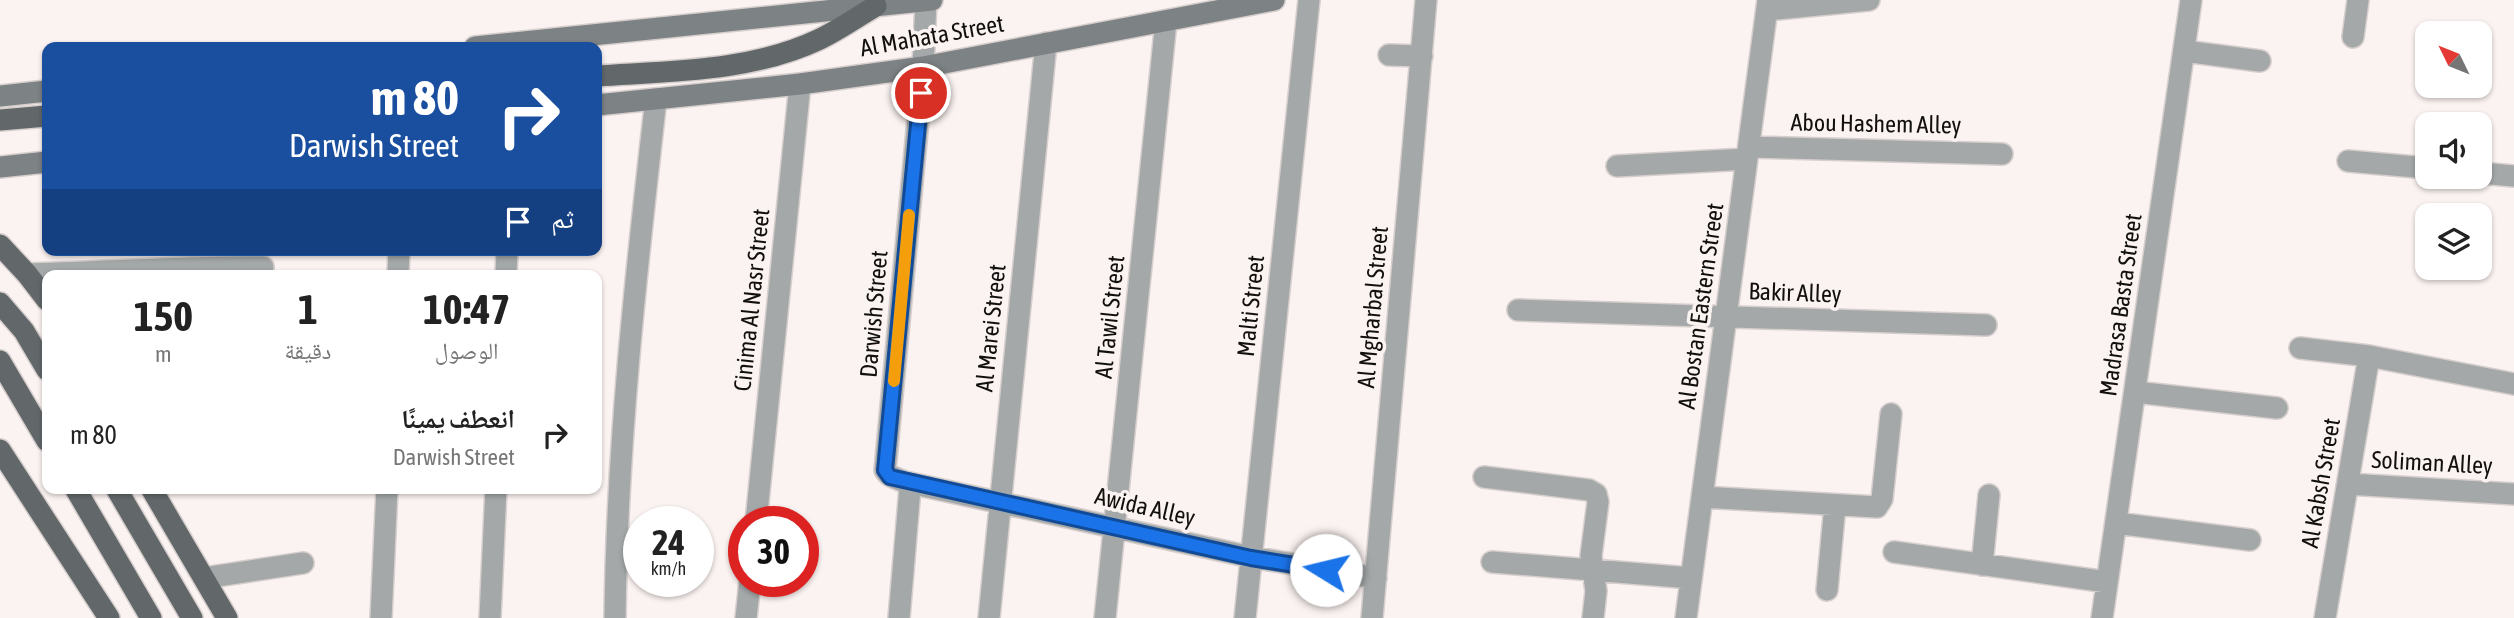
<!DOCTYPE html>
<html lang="ar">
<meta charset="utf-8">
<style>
:root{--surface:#fff;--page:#f6f6f6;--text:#222;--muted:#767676}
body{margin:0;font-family:"Asap Condensed","Noto Naskh Arabic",sans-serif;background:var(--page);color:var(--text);direction:rtl;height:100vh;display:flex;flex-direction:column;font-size:26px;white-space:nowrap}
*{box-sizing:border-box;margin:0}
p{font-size:23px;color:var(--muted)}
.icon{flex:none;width:38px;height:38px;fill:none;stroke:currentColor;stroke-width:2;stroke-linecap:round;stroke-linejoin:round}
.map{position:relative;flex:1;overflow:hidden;direction:ltr}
.drawer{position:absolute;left:42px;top:270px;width:560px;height:224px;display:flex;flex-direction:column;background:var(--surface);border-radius:14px;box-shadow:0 2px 5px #0004;direction:rtl}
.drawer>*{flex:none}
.banner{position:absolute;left:42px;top:42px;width:560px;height:214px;border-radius:14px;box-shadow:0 2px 5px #0004;direction:rtl;background:#1a4fa0;color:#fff;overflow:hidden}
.needle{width:46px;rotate:313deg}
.controls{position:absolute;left:2415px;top:21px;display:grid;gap:14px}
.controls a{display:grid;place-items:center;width:77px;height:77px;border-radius:14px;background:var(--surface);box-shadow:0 2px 5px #0004;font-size:35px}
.speed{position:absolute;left:623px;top:506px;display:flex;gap:14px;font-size:35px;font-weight:700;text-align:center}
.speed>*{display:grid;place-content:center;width:91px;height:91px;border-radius:50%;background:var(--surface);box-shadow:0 2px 5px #0004;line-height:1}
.speed small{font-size:18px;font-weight:400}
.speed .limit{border:10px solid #d22;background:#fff;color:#111}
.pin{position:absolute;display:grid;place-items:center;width:60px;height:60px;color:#fff;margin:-30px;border:4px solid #fff;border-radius:50%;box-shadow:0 2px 7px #0007}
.me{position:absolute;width:77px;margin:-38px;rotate:279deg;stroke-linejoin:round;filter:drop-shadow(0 0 5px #0008)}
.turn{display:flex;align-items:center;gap:24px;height:147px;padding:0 28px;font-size:32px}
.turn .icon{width:91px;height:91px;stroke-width:2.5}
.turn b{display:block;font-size:49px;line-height:60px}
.then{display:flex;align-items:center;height:66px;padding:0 28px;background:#0003;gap:14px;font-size:26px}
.eta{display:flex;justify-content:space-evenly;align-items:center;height:119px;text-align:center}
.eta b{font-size:42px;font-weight:700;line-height:49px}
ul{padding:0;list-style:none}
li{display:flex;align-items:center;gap:21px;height:91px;padding:0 28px}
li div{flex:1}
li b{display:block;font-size:26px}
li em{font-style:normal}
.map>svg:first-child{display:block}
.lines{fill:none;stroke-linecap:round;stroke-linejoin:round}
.street-casing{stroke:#d6cfcd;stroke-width:24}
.secondary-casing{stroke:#d6cfcd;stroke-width:24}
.primary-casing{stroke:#d6cfcd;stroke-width:24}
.street{stroke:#a4a8a9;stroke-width:21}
.secondary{stroke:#7d8284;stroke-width:21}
.primary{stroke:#62686a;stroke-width:21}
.route-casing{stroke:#114b97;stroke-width:18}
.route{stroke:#1a73e8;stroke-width:12}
.slow{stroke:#f59e0b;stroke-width:12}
.labels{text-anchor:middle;stroke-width:7;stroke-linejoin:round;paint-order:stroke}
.street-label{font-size:24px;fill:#12100f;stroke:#fbf3f1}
</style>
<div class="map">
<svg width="2514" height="618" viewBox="0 0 2514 618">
<rect width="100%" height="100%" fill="#fbf3f1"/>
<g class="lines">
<!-- street casing -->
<g class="street-casing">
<path id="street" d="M1767,10L1869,0
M2353,37L2358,0
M2184,51L2260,61
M1389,55L1422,56
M1749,147L2002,154
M2348,161L2427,168
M1617,166L1747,159
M2480,173L2514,176
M27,274C106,272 184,266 263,267
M398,275L399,250
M506,275L507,250
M1518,310L1986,325
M2300,348L2369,356L2514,384
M2135,392L2277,408
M1484,477L1589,490L1596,494L1598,502L1591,556L1596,591L1593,618
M905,482L1251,557L1376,578
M2348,484L2514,494
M1702,497L1877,507L1882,499L1891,414
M756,522L800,84
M2116,523L2250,540
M1894,552L2107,582
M1492,562L1691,578
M1982,565L1989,495
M204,578L303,563
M1827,590L1835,505
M381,618L387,488
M490,618L496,488
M615,618C617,444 636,272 656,99
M746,618L750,581
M899,618L910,488C904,477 891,481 885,470L923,67L926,1
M989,618L1046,43
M1105,618L1166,21
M1245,618L1309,0
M1372,618L1426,0
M1686,618L1768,0
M2102,618L2191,0
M2325,618L2369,356"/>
</g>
<!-- secondary casing -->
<g class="secondary-casing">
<path id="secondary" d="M475,47L932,0
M0,96L47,91
M597,105L800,84L923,67L1274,0
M0,167L47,162"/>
</g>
<!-- primary casing -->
<g class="primary-casing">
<path id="primary" d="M597,76C671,71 751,72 820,39C839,30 857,17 876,6
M0,120L47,116
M0,245L27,274L47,300
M0,303L24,331L47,370
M0,361L47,441
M0,450L109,618
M75,488L151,618
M116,488L192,618
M151,488L227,618"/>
</g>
<!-- street -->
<use href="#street" class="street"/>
<!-- secondary -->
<use href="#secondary" class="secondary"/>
<!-- primary -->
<use href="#primary" class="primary"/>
</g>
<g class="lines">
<!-- route casing -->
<g class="route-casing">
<path id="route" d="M921,93L885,470L890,477L1251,558L1326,570"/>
</g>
<!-- route -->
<use href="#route" class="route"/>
<!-- slow -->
<path class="slow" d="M894,381L909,215"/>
</g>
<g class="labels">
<!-- street labels -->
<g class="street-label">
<text transform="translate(932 36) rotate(-10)" y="8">Al Mahata Street</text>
<text transform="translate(1876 124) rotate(1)" y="8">Abou Hashem Alley</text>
<text transform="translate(1795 293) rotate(2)" y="8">Bakir Alley</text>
<text transform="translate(752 300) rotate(-84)" y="8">Cinima Al Nasr Street</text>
<text transform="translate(2121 305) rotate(-82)" y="8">Madrasa Basta Street</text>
<text transform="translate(1251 306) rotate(-84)" y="8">Malti Street</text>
<text transform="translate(1701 306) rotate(-82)" y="8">Al Bostan Eastern Street</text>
<text transform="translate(1373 307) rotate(-85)" y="8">Al Mgharbal Street</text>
<text transform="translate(874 314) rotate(-85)" y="8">Darwish Street</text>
<text transform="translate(1110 317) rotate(-84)" y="8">Al Tawil Street</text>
<text transform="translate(991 328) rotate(-84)" y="8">Al Marei Street</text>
<text transform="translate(2432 463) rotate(3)" y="8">Soliman Alley</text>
<text transform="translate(2321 483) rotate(-80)" y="8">Al Kabsh Street</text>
<text transform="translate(1145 507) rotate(13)" y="8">Awida Alley</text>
</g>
</g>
</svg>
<div class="controls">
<a><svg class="needle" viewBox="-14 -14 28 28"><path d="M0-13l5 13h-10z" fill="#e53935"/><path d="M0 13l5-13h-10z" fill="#767676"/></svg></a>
<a><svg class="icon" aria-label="sound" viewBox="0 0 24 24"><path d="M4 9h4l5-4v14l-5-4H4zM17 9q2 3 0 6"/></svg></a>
<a><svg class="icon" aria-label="layers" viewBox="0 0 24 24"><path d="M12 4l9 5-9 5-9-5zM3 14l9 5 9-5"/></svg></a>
</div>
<div class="speed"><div>24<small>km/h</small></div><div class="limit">30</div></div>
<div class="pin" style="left:921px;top:93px;background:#d93025"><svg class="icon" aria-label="arrive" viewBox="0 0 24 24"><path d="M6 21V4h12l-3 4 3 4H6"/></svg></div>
<svg class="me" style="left:1326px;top:570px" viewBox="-20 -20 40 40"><circle r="19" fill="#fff"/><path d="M0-13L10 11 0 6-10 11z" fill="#1a73e8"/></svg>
<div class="banner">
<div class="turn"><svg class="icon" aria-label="right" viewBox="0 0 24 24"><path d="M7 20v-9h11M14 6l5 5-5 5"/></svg><div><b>80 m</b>Darwish Street</div></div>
<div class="then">ثم<svg class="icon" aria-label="arrive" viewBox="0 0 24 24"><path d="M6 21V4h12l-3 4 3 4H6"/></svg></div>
</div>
<section class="drawer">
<div class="eta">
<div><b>10:47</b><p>الوصول</p></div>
<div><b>1</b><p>دقيقة</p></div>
<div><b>150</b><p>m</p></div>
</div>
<ul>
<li><svg class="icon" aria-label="right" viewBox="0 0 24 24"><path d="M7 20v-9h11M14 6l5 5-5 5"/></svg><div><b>انعطف يمينًا</b><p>Darwish Street</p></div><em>80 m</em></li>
</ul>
</section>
</div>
